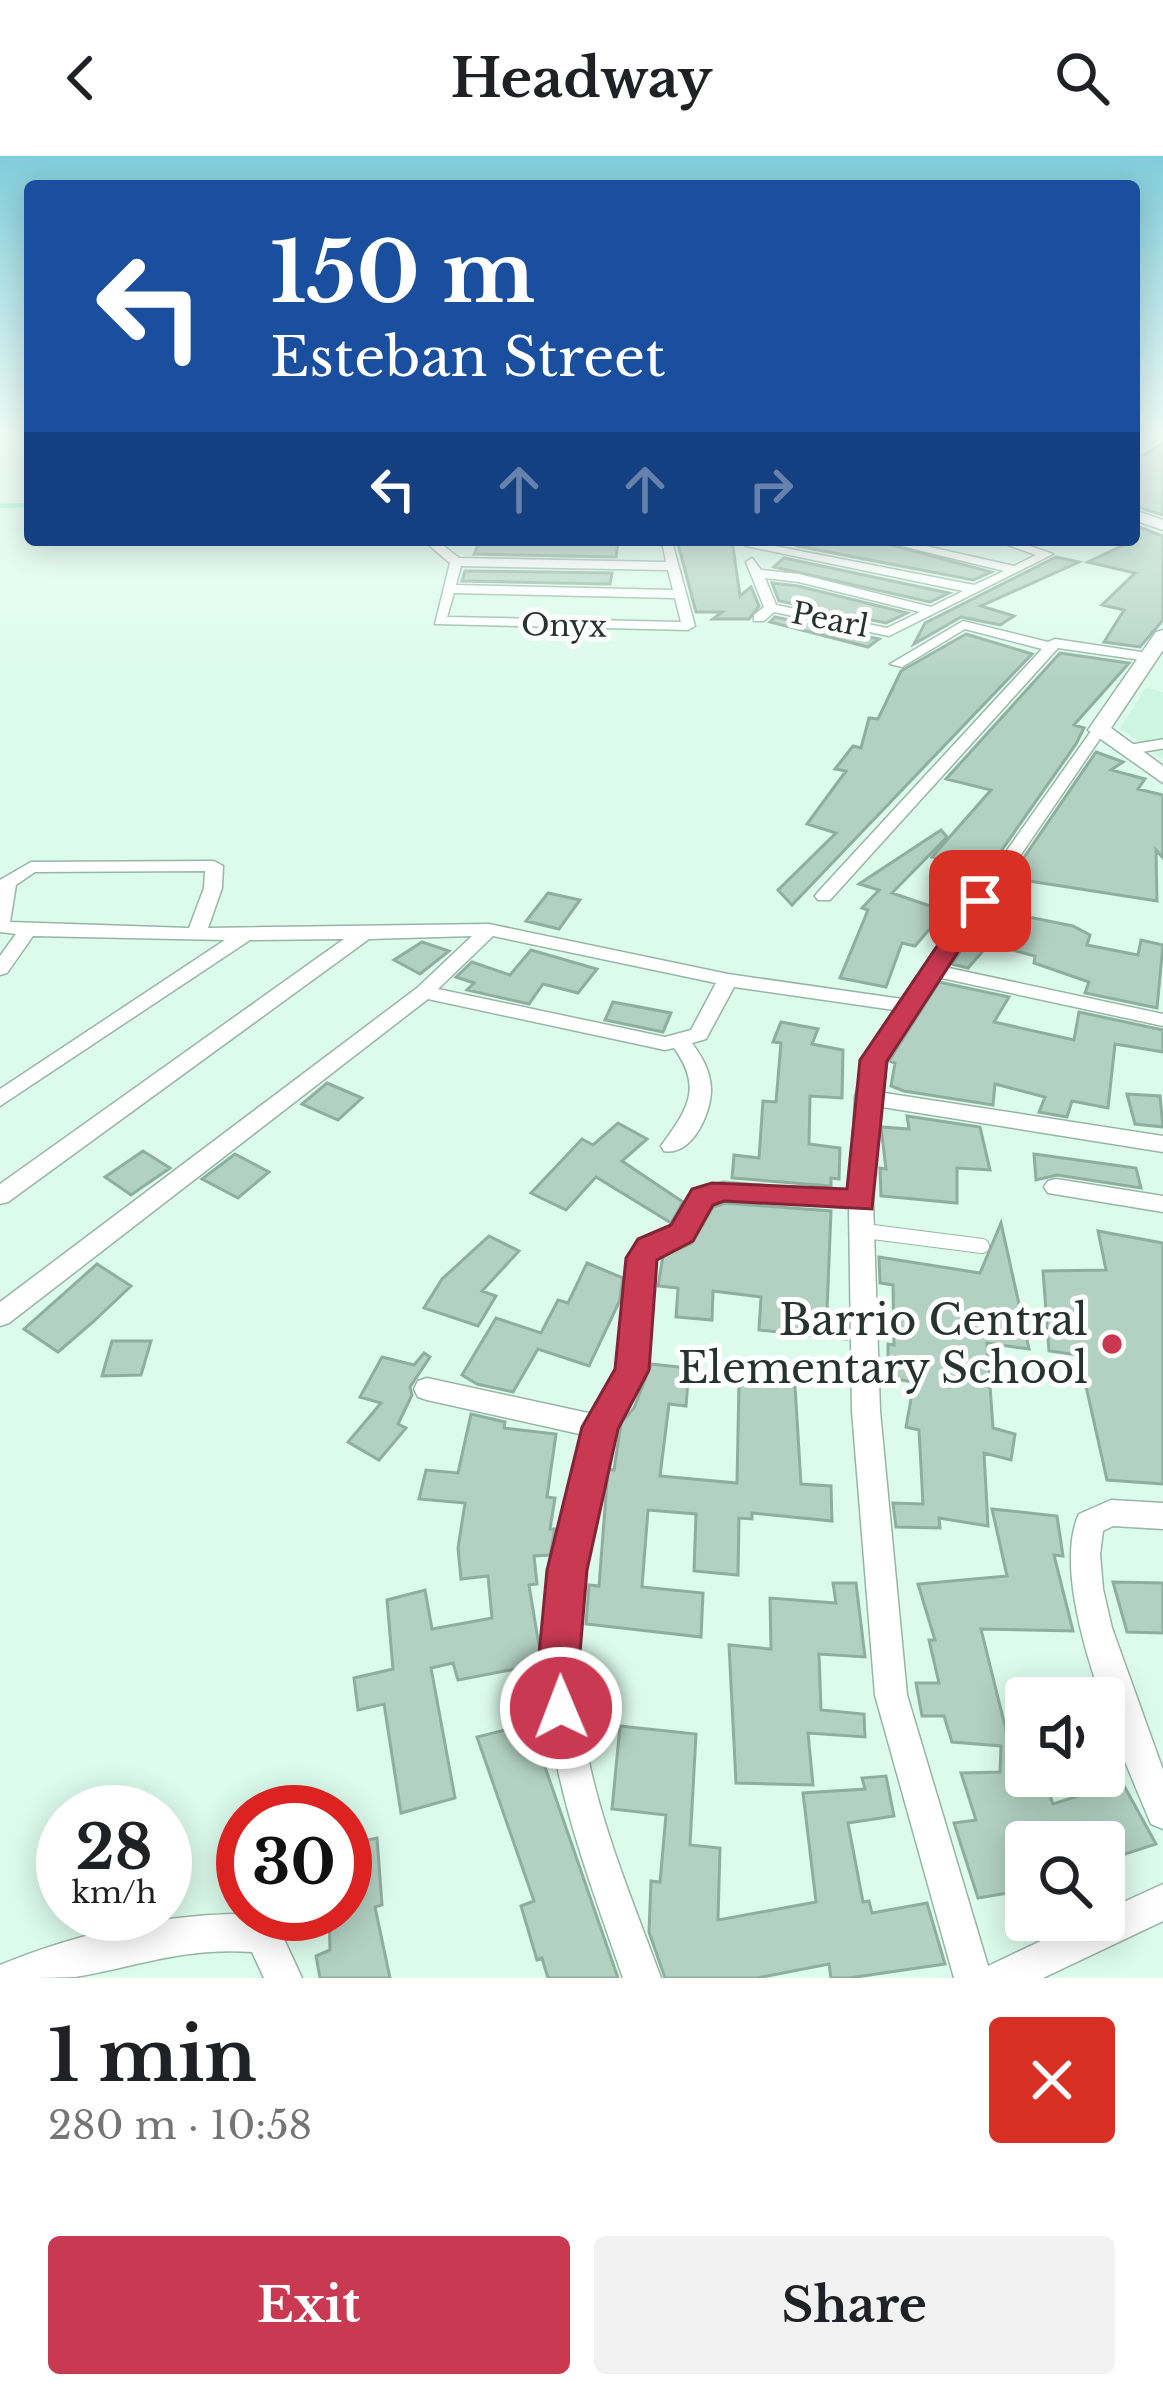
<!DOCTYPE html>
<meta charset="utf-8">
<style>
:root{--surface:#fff;--page:#f2f2f2;--text:#202124;--muted:#757577;--accent:#c93951}
body{margin:0;font-family:"Libre Baskerville",serif;background:var(--page);color:var(--text);height:100vh;display:flex;flex-direction:column;font-size:45px;white-space:nowrap}
*{box-sizing:border-box;margin:0}
p{font-size:39px;color:var(--muted)}
.icon{flex:none;width:66px;height:66px;fill:none;stroke:currentColor;stroke-width:2;stroke-linecap:round;stroke-linejoin:round}
.map{position:relative;height:1822px;overflow:hidden}
.side{display:flex;flex-direction:column;background:var(--surface);flex:1}
.side>*{flex:none}
.guide{position:absolute;left:24px;top:24px;width:1116px;height:366px;border-radius:12px;box-shadow:0 6px 30px #0003;background:#1a4fa0;color:#fff;overflow:hidden}
.controls{position:absolute;left:1005px;top:1521px;display:grid;gap:24px}
.controls a{display:grid;place-items:center;width:120px;height:120px;border-radius:12px;background:var(--surface);box-shadow:0 6px 30px #0003;font-size:60px}
.speed{position:absolute;left:36px;top:1629px;display:flex;gap:24px;font-size:60px;font-weight:700;text-align:center}
.speed>*{display:grid;place-content:center;width:156px;height:156px;border-radius:50%;background:var(--surface);box-shadow:0 6px 30px #0003;line-height:1}
.speed small{font-size:30px;font-weight:400}
.speed .limit{border:18px solid #d22;background:#fff;color:#111}
.pin{position:absolute;display:grid;place-items:center;width:102px;height:102px;color:#fff;margin:-51px;border-radius:24px;box-shadow:0 6px 18px #0006}
.me{position:absolute;width:132px;margin:-66px;rotate:359deg;stroke-linejoin:round;filter:drop-shadow(0 0 9px #0008)}
.turn{display:flex;align-items:center;gap:42px;height:252px;padding:0 48px;font-size:54px}
.turn .icon{width:156px;height:156px;stroke-width:2.5}
.turn b{display:block;font-size:84px;line-height:102px}
.lanes{display:flex;align-items:center;height:114px;padding:0 48px;background:#0003;justify-content:center;gap:60px;direction:ltr}
.lanes .off{opacity:.35}
.round{display:grid;place-items:center;flex:none;width:126px;height:126px;border-radius:12px;background:var(--page)}
.overview{display:flex;align-items:center;justify-content:space-between;height:204px;padding:0 48px}
h1{font-size:72px;font-weight:800;line-height:90px}
.cta{display:flex;gap:24px;margin-top:auto;padding:24px 48px}
.cta a{flex:1;height:138px;border-radius:12px;background:var(--accent);color:#fff;font-size:48px;font-weight:800;line-height:138px;text-align:center}
.cta a+a{background:var(--page);color:var(--text)}
header{display:flex;justify-content:space-between;align-items:center;height:156px;padding:0 48px;background:var(--surface);font-size:54px;font-weight:800}
.map>svg:first-child{display:block}
.built{fill:#cdf5e2}
.lines{fill:none;stroke-linecap:round;stroke-linejoin:round}
.stream{stroke:#85f3c7;stroke-width:4.5}
.building{fill:#b2d1c3;stroke:#90aea0;stroke-width:3}
.lane-far1-casing{stroke:#97b5a7;stroke-width:12}
.lane-casing{stroke:#97b5a7;stroke-width:16}
.street-casing{stroke:#97b5a7;stroke-width:3}
.secondary-casing{stroke:#97b5a7;stroke-width:3}
.lane-far1{stroke:#fff;stroke-width:9}
.lane{stroke:#fff;stroke-width:14}
.street{fill:#fff;fill-rule:evenodd}
.secondary{fill:#fff;fill-rule:evenodd}
.route{fill:#c93951;stroke:#832535;stroke-width:3}
.poi-dot{fill:#c93951;stroke:#fff;stroke-width:4.5}
.labels{text-anchor:middle;stroke-width:10;stroke-linejoin:round;paint-order:stroke}
.far-street-label{font-size:30px;fill:#27332e;stroke:#fff}
.near-poi-label{font-size:42px;fill:#27332e;stroke:#fff;text-anchor:end}
</style>
<header><svg class="icon" aria-label="back" viewBox="0 0 24 24"><path d="M15 5l-7 7 7 7"/></svg>Headway<svg class="icon" aria-label="search" viewBox="0 0 24 24"><circle cx="10" cy="10" r="6"/><path d="M15 15l6 6"/></svg></header>
<div class="map">
<svg width="1163" height="1822" viewBox="0 0 1163 1822">
<rect width="100%" height="100%" fill="#dcfbed"/>
<!-- built -->
<path class="built" d="M1146,532L1163,536V603L1120,572Z"/>
<g class="lines">
<!-- stream -->
<path class="stream" d="M0,350L30,349"/>
</g>
<!-- building -->
<path class="building" d="M1163,287V359L1134,350V305Z
M1134,369L1163,380V464L1140,491L1104,486L1124,454L1102,449L1135,417L1088,406L1134,384Z
M481,384H549L618,388L616,401L474,398Z
M677,384H732L740,440L751,431L759,450L749,463H713L722,456H696Z
M805,384H873L991,416L973,424L798,390Z
M1056,401L1079,406L981,450L1014,460L1000,469L961,461L914,488L925,467Z
M784,402L949,437L930,446L774,411Z
M465,415L612,417L610,428L462,425Z
M772,427L798,430L907,457L886,467L779,445Z
M775,461L879,483L868,491L770,466Z
M966,478L1032,498L792,749L778,734L836,677L807,668L846,615L835,613L853,590L861,592L869,562L878,563L901,515Z
M1060,497L1129,507L1074,569L1084,572L1076,588L985,718L932,701L991,634L946,623Z
M1096,596L1123,606L1111,614L1145,623L1138,633L1163,639V702L1156,694L1157,745L1010,722Z
M941,674L947,681L892,737L945,755L915,790L902,787L886,831L840,822L868,754L862,752L879,734L859,728Z
M548,737L580,744L559,773L526,765Z
M989,753L1073,770L1090,779L1087,789L1138,799L1141,784L1163,789L1157,852L1085,837L1089,826L1034,807L1035,800L989,788L968,812L952,808Z
M422,786L449,795L420,818L394,804Z
M531,794L597,813L578,837L543,828L529,848L467,834L474,827L456,821L472,806L510,819Z
M939,826L1009,841L994,866L1074,884L1079,856L1163,874V896L1115,888L1108,952L1072,945L1067,961L1039,956L1045,941L995,928L993,949L904,935L891,930L895,907L889,905Z
M613,846L671,857L663,876L605,864Z
M781,866L818,873L812,888L843,894L842,942L810,940L809,988L840,992L839,1023L831,1022V1030L732,1022L734,999L759,1002L763,945L776,946L781,887L773,886Z
M327,927L362,942L338,964L302,948Z
M1127,938L1160,940L1163,971L1135,968Z
M907,960L980,971L990,1014L957,1012V1047L881,1040L880,1012L886,1013L881,971L909,973Z
M618,967L647,983L622,1005L683,1046L671,1067L596,1021L566,1054L531,1037L582,983L593,989Z
M143,995L170,1012L131,1039L105,1021Z
M235,998L269,1016L238,1042L202,1023Z
M1034,998L1136,1012L1141,1032L1057,1019L1036,1024Z
M725,1047L831,1055L827,1155L845,1157L846,1183L759,1174L761,1141L713,1135L712,1164L676,1161L678,1132L658,1130L663,1100L692,1087L713,1051Z
M1001,1067L1029,1193L987,1187L993,1272L1015,1278L1011,1304L984,1297L988,1370L939,1362L940,1372L896,1371L893,1347L923,1348L919,1274L906,1271L914,1226L888,1222V1188L894,1189L893,1129L880,1127L879,1101L980,1117Z
M1098,1075L1163,1087V1328L1107,1324L1079,1199L1049,1195L1043,1115L1106,1114Z
M489,1080L519,1095L482,1135L496,1140L478,1170L424,1152L442,1123Z
M587,1107L623,1122L620,1144L589,1210L538,1193L513,1236L477,1228L462,1219L496,1162L541,1177L558,1144L568,1147Z
M97,1108L131,1130L93,1166L58,1196L24,1173Z
M112,1185H151L141,1219L102,1220Z
M424,1197L430,1201L410,1231L412,1239L398,1268L406,1272L379,1304L348,1286L381,1247L360,1241L382,1201L414,1209Z
M651,1208L689,1212L686,1250L669,1248L660,1320L737,1327L739,1226L795,1230L801,1328L831,1330L832,1365L752,1357V1363L739,1362L738,1419L694,1415L696,1358L648,1354L642,1431L703,1437L701,1481L586,1468L589,1429L599,1430L608,1313L614,1314L621,1267L634,1252Z
M471,1258L505,1266L504,1272L556,1278L547,1341L555,1342L550,1373H555L550,1399L534,1400L537,1428L529,1429L542,1508L458,1524L453,1507L431,1512L455,1642L401,1657L384,1548L358,1554L354,1522L393,1513L387,1444L425,1434L432,1473L492,1462L488,1420L461,1423L458,1392L465,1347L419,1343L426,1314L458,1317Z
M992,1353L1057,1360L1063,1400L1054,1399L1073,1475L981,1473L1008,1582L1026,1580V1620H1043L1053,1648L1122,1626L1156,1688L1104,1705V1686H1026V1734L978,1742L954,1667L976,1664L961,1617L1000,1616L1001,1590L952,1586L944,1560H922L916,1527H939L929,1484H935L918,1428L1007,1420Z
M1113,1426L1163,1427V1477L1127,1476Z
M833,1427H856L865,1501L819,1498L821,1554L864,1558L865,1581L808,1577L813,1629L736,1627L729,1489L771,1493L770,1442L836,1447Z
M533,1567L536,1585L618,1822H548L542,1802L537,1804L521,1750L534,1745L477,1581Z
M620,1570L696,1578L690,1689L720,1692L718,1764L816,1746L803,1637L865,1633L862,1622L886,1620L894,1660L848,1667L863,1746L869,1745L872,1757L927,1747L945,1808L849,1822H831L829,1808L757,1822H665L649,1776L651,1725L660,1726L666,1659L612,1653Z
M377,1682L382,1749L375,1751L390,1822H320L316,1800L330,1794L329,1758H345V1689Z"/>
<g class="lines">
<!-- lane-far1 casing -->
<g class="lane-far1-casing">
<path id="lane-far1" d="M1126,594L1163,588"/>
</g>
<!-- lane casing -->
<g class="lane-casing">
<path id="lane" d="M865,1075L982,1090"/>
</g>
<!-- street casing -->
<g class="street-casing">
<path id="street" d="M1148,275L1134,284L1136,275Z
M423,384H436L459,402L666,406L663,390L648,384L672,386L695,470L688,474L435,468L450,407ZM461,410L668,414L673,434L456,429ZM454,437L675,442L681,466L447,461Z
M744,384L974,429L1004,415L877,384H899L1014,410L1036,399L994,384H1012L1053,398L889,480L774,456L764,465H754V459L764,451L746,406L752,402L761,414L799,418L931,451L963,435L746,390L740,387ZM765,422L799,426L920,456L887,472L776,449Z
M963,465L1048,486L1055,483L1148,497L1155,501L1148,505L1058,492L830,744H818L815,740L818,736L1042,493L965,473L902,511L890,508Z
M1099,570L1106,574L944,811L1163,858V870L937,821L884,904L878,936L1163,980V996L876,950L873,1045L880,1255L907,1539L988,1810L1085,1764H1104V1755L1163,1728V1765L1043,1822H954L875,1539L852,1255L849,1052L724,1042L710,1047L690,1083L658,1097C641,1134 658,1176 645,1214C636,1237 619,1256 611,1279C604,1302 601,1327 596,1351C579,1432 571,1513 587,1596C602,1673 634,1748 661,1822H623C598,1749 570,1676 555,1600C534,1495 552,1380 584,1279L427,1244L418,1241L414,1233L418,1225L427,1222L593,1258L616,1219L623,1200L625,1135L630,1105L640,1085L674,1071L694,1035L723,1026L850,1036L855,941L864,904L894,854L734,831L706,883L692,887C702,901 710,914 711,932C712,956 692,1001 664,995L661,990C686,955 704,933 674,892L665,894L428,843L9,1167L0,1170V1146L417,832L472,780L369,783L8,1046L0,1048V1028L344,783L250,784L0,950V933L225,784L33,780L7,817L0,819V800L16,778L0,776V724L31,706L214,705L223,710L222,732L208,772L489,768L728,818L902,843L1094,571ZM205,715L204,732L189,772L10,766L16,729L35,716ZM493,780L716,827L691,874L665,881L438,833Z
M1056,1023L1163,1040V1056L1048,1037L1044,1031L1048,1025Z
M1111,1344L1163,1347V1373L1113,1370L1103,1375L1100,1398L1103,1433L1112,1472L1163,1614V1673L1151,1668C1122,1598 1046,1429 1079,1358Z
M232,1758L263,1761L276,1766L302,1822H264L252,1796C185,1791 139,1810 75,1821C52,1822 24,1822 0,1822V1809C73,1779 154,1760 232,1758Z"/>
</g>
<!-- secondary casing -->
<g class="secondary-casing">
<path id="secondary" d="M1134,354L1163,364V374L1134,364Z
M1163,474V494L1111,572L1163,610V627L1088,574L1156,476Z"/>
</g>
<!-- lane-far1 -->
<use href="#lane-far1" class="lane-far1"/>
<!-- lane -->
<use href="#lane" class="lane"/>
<!-- street -->
<use href="#street" class="street"/>
<!-- secondary -->
<use href="#secondary" class="secondary"/>
</g>
<!-- sky -->
<linearGradient id="sky" x2="0" y2="1"><stop stop-color="#80cddb"/><stop offset="0.52" stop-color="#effdf7"/><stop offset="1" stop-color="#effdf7" stop-opacity="0"/></linearGradient>
<rect width="1163" height="530" fill="url(#sky)"/>
<!-- route -->
<path class="route" d="M971,740L991,745L887,905L872,1053L724,1045L713,1049L693,1085L657,1104L649,1214L618,1273L587,1414L578,1520L582,1552L576,1567L561,1574L546,1567L537,1520L547,1414L582,1271L615,1213L626,1102L638,1083L671,1069L692,1033L712,1027L847,1033L860,904Z"/>
<!-- markers -->
<circle class="poi-dot" cx="1112" cy="1188" r="12"/>
<g class="labels">
<!-- far-street labels -->
<g class="far-street-label">
<text transform="translate(830 464) rotate(11)" y="10">Pearl</text>
<text transform="translate(564 470) rotate(1)" y="10">Onyx</text>
</g>
<!-- near-poi labels -->
<g class="near-poi-label">
<text x="1088" y="1179">Barrio Central<tspan x="1088" dy="48">Elementary School</tspan></text>
</g>
</g>
</svg>
<div class="controls">
<a><svg class="icon" aria-label="sound" viewBox="0 0 24 24"><path d="M4 9h4l5-4v14l-5-4H4zM17 9q2 3 0 6"/></svg></a>
<a><svg class="icon" aria-label="search" viewBox="0 0 24 24"><circle cx="10" cy="10" r="6"/><path d="M15 15l6 6"/></svg></a>
</div>
<div class="speed"><div>28<small>km/h</small></div><div class="limit">30</div></div>
<div class="pin" style="left:980px;top:745px;background:#d93025"><svg class="icon" aria-label="arrive" viewBox="0 0 24 24"><path d="M6 21V4h12l-3 4 3 4H6"/></svg></div>
<svg class="me" style="left:561px;top:1552px" viewBox="-20 -20 40 40"><circle r="17" fill="#c93951" stroke="#fff" stroke-width="3"/><path d="M0-11L8 9 0 5-8 9z" fill="#fff"/></svg>
<div class="guide">
<div class="turn"><svg class="icon" aria-label="left" viewBox="0 0 24 24"><path d="M17 20v-9H6M10 6l-5 5 5 5"/></svg><div><b>150 m</b>Esteban Street</div></div>
<div class="lanes"><svg class="icon" aria-label="left" viewBox="0 0 24 24"><path d="M17 20v-9H6M10 6l-5 5 5 5"/></svg><svg class="icon off" aria-label="ahead" viewBox="0 0 24 24"><path d="M12 20V5M6 11l6-6 6 6"/></svg><svg class="icon off" aria-label="ahead" viewBox="0 0 24 24"><path d="M12 20V5M6 11l6-6 6 6"/></svg><svg class="icon off" aria-label="right" viewBox="0 0 24 24"><path d="M7 20v-9h11M14 6l5 5-5 5"/></svg></div>
</div>
</div>
<section class="side">
<div class="overview"><div><h1>1 min</h1><p>280 m · 10:58</p></div><a class="round" style="background:#d93025;color:#fff"><svg class="icon" aria-label="close" viewBox="0 0 24 24"><path d="M6 6l12 12M18 6L6 18"/></svg></a></div>
<div class="cta"><a>Exit</a><a>Share</a></div>
</section>
